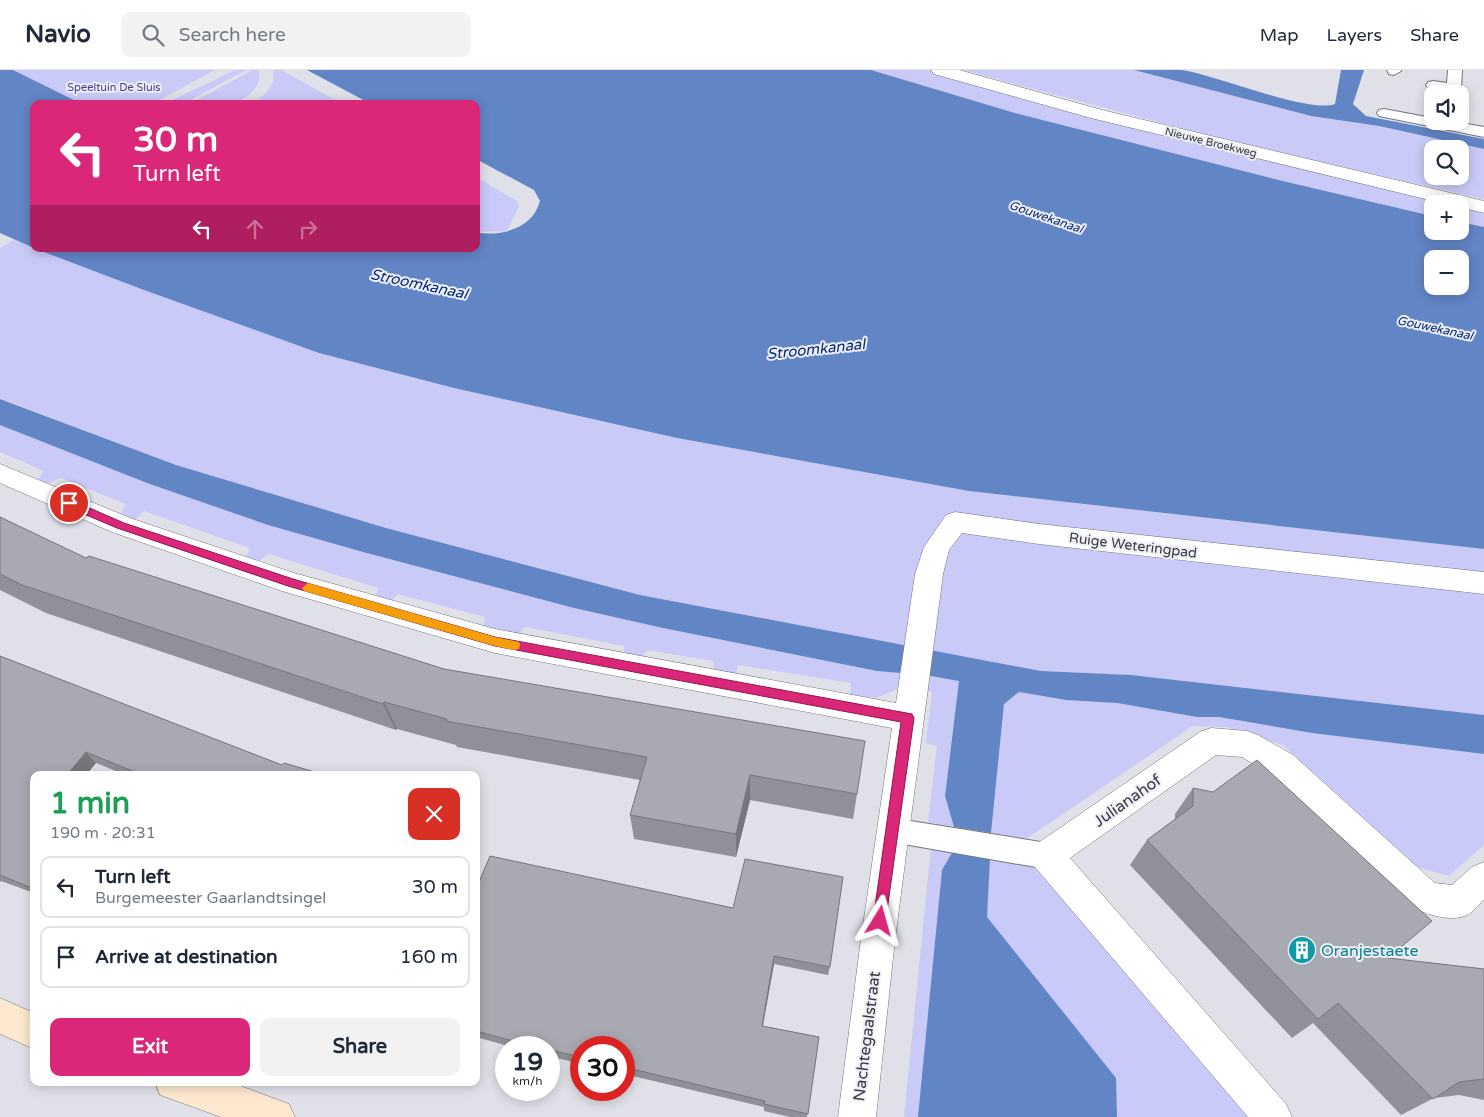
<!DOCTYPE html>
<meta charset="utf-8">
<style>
:root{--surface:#fff;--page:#f2f2f3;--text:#1f2937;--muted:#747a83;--line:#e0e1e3;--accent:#db2777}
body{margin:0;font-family:"Varela Round",sans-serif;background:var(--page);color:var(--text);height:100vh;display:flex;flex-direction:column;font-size:19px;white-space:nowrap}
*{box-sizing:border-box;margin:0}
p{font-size:16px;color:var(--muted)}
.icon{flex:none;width:28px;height:28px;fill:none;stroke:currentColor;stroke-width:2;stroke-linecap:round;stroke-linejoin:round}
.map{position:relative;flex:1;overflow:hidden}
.side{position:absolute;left:30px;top:701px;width:450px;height:315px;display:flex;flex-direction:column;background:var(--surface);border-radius:10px;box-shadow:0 2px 12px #0003}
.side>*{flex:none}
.guide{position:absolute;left:30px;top:30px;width:450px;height:152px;border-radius:10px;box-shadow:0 2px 12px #0003;background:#db2777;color:#fff;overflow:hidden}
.tools{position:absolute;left:1424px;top:15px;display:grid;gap:10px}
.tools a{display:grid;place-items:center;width:45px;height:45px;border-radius:10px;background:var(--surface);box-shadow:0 2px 12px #0003;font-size:25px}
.speed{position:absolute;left:495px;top:966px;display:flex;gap:10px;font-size:25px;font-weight:700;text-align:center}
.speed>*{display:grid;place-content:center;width:65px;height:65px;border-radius:50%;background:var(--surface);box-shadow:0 2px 12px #0003;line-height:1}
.speed small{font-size:12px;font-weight:400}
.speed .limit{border:8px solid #d22;background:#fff;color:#111}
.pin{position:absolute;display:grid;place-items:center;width:42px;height:42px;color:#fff;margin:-21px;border:2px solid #fff;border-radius:50%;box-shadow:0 1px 5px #0007}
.me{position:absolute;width:55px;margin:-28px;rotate:8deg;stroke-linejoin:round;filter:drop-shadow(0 0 4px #0008)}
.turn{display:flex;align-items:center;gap:18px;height:105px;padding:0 20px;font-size:22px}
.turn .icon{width:65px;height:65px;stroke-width:2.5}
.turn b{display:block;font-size:35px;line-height:42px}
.lanes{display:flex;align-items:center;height:48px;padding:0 20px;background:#0003;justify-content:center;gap:25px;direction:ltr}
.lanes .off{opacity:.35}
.round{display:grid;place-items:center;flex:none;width:52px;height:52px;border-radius:10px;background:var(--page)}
.summary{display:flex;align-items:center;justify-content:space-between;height:85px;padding:0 20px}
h1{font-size:30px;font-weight:700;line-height:38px;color:#1e9e55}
.cta{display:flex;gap:10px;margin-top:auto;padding:10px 20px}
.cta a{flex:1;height:58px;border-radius:10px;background:var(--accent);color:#fff;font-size:20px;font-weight:700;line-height:58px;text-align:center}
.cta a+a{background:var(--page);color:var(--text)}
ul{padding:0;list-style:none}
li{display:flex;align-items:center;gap:15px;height:62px;margin:0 10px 8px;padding:0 10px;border:2px solid var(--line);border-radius:10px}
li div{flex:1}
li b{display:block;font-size:19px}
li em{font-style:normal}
header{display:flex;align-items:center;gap:30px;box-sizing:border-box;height:70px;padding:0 25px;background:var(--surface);border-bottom:1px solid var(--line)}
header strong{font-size:24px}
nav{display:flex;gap:28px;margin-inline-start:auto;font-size:18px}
.search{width:350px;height:45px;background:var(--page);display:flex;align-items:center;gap:12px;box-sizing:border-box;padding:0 18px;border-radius:10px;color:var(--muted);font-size:19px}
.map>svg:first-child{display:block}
.green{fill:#c9caf7;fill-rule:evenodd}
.water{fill:#6285c6;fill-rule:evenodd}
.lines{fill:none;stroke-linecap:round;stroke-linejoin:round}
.lane-casing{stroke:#74757d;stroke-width:2}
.street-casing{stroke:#74757d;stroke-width:1}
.secondary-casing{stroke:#74757d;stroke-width:1}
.lane{fill:#fff;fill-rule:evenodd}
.street{fill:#fff;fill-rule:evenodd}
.secondary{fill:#fce8ce;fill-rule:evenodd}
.wall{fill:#909198}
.shaded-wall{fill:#76767c}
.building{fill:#a8a9b1;stroke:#76767c}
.route{fill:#db2777;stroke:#8e194d}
.slow{fill:#f59e0b}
.labels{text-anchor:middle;stroke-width:4;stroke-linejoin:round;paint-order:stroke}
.far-park-label{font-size:11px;fill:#463d93;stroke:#edeef7}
.far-street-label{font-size:11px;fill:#3a3a3e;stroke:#edeef7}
.far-water-label{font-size:12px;font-style:italic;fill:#042975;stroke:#edeef7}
.street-label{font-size:14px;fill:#3a3a3e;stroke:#edeef7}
.water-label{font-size:15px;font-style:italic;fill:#042975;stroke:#edeef7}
.near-street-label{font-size:16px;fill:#3a3a3e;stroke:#edeef7}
.near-culture-label{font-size:16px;fill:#0d838f;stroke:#edeef7;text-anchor:start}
</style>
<header>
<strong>Navio</strong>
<div class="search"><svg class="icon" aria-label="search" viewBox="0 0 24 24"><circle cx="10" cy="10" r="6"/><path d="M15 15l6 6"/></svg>Search here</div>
<nav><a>Map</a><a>Layers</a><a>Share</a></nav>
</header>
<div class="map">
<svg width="1484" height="1047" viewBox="0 0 1484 1047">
<rect width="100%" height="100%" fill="#e0e0e9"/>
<!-- green -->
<path class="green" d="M13,0H215L152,34H82Z
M235,0H246L183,34H164Z
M253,0H258C261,7 259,13 255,18C240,40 212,34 189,34Z
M273,0H281L343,34H253C264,25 277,16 273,0Z
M871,0H928L1062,36L1484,139V157L1460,152V134H1432V146L1287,112L1015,43Z
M963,0H1134L1311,46L1379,56L1484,79V129L1248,76ZM1432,79H1460V106H1432Z
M476,107L517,131L519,136L507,161L476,162Z
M14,170L144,220L319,283L454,318L677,368L969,421L1484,479V645L1131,605L1041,601L640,525L386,458L176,395L0,328V178Z
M0,355L147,413L268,455L363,482L574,538L663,558L877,601L902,602V617L876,628L850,625L851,613L738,595L735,607L715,603L713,591L647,580L640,590L625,587L624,576L525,557L517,566L483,558L485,547L398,524L389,533L376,529L378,518L269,484L258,492L246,488L250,478L144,441L135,450L120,445L126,434L61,408L48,414L38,410L44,401L0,382Z
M925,605L959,611L945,726L954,757L928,752L937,676L926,673L932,622L923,620Z
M1019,622L1066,630L1117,633L1197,647H1219L1312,663L1484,684V775L1449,806L1417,797L1283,675L1226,657L1193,656L1026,769L991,763L1004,634Z
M931,777L1034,797L1253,1047H904Z"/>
<!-- water -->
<path class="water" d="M0,0H13L82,34H34V178L0,163Z
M307,0H871L1015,43L1287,112L1432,146V161H1460V152L1484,157V479L969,421L677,368L454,318L319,283L144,220L36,179H476V162C501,168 534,157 540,131L534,120L476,89V34H371ZM1432,189H1460V216H1432Z
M1134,0C1149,0 1166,0 1181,0C1214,4 1309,44 1335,34L1341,0H1364L1353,34L1366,46L1484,69V79L1379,56L1311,46Z
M0,329L176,395L386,458L640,525L1041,601L1131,605L1484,645V684L1312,663L1219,647H1197L1117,633L1066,630L1019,622L1004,634L991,763L954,757L945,726L959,611L925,605L877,601L663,558L574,538L363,482L268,455L147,413L0,355Z
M953,781L990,788L987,847L1116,1008L1117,1047H918L942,800Z"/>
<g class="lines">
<!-- lane casing -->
<g class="lane-casing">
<path id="lane" d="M1387,0H1401V1L1394,5L1389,4Z
M1448,0H1462L1461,19L1459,22L1454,23L1428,18L1426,15L1428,12L1433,11L1447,13Z
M1384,39L1432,48V51H1451L1484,57V67L1379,46L1377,43L1379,40Z
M892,748L1047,773L1056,777L1060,786L1056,795L1047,799L892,772L883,769L879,760L883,751Z"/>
</g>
<!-- street casing -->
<g class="street-casing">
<path id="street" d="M931,0H959L1102,40L1484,131V143L1460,137V134H1446L1091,48L934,4Z
M0,394L130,448L294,503L495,559L896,633L915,504L924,477L946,445L955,442L1039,454L1484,502V524L1039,474L962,463L949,480L943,504L895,869L876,1047H838L861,869L892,658L495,583L282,521L112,462L0,413Z
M1211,658L1247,661L1258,665L1293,685L1435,813L1452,815L1472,797L1484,792V830C1479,834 1475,840 1469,844C1454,853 1430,845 1415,839L1271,705L1242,687L1216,685L1070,788L1286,1034L1292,1047H1248L1035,797L1031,786L1035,775L1200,662Z"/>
</g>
<!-- secondary casing -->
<g class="secondary-casing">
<path id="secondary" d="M0,928L34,943V979L0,964Z
M155,1012H230L289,1034L295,1047H221L160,1025Z"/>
</g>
<!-- lane -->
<use href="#lane" class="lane"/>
<!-- street -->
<use href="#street" class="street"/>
<!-- secondary -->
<use href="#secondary" class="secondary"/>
</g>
<!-- wall -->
<path class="wall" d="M0,447L86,488L444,599L857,724L853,749L750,730L736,787L634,769L630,745L640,710L457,677L456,675L397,659L396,660L46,543L0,520Z
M0,586L282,695L325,705H126L96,693L86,705H34V823L1,811L0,812Z
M1193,718L1388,888L1484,899V1030L1459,1025L1434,1028L1401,1045L1313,953L1292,968L1130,795L1147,770L1175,749V744Z
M476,819L830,897L828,905L774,894L763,956L819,967L807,1047H790L764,1041V1037L624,1004V978H581V994L549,986V978H515L476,967Z"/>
<!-- shaded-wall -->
<path class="shaded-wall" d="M384,632L397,659L396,660L383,634Z
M86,682L96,693L86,705H67Z
M750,705V730L736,787V764Z
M774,886V894L761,963L762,956Z"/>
<!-- building -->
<path class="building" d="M0,447L86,488L89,486L444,599L865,671L857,724L750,705L736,764L630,745L647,687L446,651L447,649L384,632L383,634L22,515L0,504Z
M0,586L282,695L284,693L325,705H142L86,682L67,705H34V819L0,805Z
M1257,690L1432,851L1388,888L1484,899V1009L1459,1012L1433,1029L1338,933L1318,949L1147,770L1193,736V718L1213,722Z
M490,786L733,838L745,789L843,807L830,897L774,886L762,956L819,967L808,1044L764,1034L765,1031L624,997V978H581V987L549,980V978H539L476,961V819Z"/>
<!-- route -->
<path class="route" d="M69,429L124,453L293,509L495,567L912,644L914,648L885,855L880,857L875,855L873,851L901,652L495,576L288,516L117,458L65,436L64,433L65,430Z"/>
<!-- slow -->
<path class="slow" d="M308,513L495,567L519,572L520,575L519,579L514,580L495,576L304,521L302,518Z"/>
<!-- icons -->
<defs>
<g id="building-disc" transform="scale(1.4375)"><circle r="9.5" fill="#0f9aa8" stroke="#edeef7"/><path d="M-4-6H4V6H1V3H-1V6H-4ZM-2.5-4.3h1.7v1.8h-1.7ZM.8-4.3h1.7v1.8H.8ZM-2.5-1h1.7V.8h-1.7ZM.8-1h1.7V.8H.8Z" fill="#fff"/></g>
</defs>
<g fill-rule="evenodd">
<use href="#building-disc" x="1302" y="880"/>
</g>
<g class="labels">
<!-- far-park labels -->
<g class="far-park-label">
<text x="114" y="21">Speeltuin De Sluis</text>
</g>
<!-- far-street labels -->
<g class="far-street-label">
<text transform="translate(1211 72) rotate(14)" y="4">Nieuwe Broekweg</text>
</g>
<!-- far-water labels -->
<g class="far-water-label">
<text transform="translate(1046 147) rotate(19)" y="4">Gouwekanaal</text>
<text transform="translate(1435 258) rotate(12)" y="4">Gouwekanaal</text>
</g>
<!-- street labels -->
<g class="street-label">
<text transform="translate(1133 475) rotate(7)" y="5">Ruige Weteringpad</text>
</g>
<!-- water labels -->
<g class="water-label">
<text transform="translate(419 214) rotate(12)" y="5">Stroomkanaal</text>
<text transform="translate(816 279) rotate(-6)" y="5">Stroomkanaal</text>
</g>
<!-- near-street labels -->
<g class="near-street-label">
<text transform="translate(1127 730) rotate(-35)" y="6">Julianahof</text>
<text transform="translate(866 966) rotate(-83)" y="6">Nachtegaalstraat</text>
</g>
<!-- near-culture labels -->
<g class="near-culture-label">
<text x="1321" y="886">Oranjestaete</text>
</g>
</g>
</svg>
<div class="tools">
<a><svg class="icon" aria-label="sound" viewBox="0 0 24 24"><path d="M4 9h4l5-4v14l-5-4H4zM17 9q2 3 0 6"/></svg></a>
<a><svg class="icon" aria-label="search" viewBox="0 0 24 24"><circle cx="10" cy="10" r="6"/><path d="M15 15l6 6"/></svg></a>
<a>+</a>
<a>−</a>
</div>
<div class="speed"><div>19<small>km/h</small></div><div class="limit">30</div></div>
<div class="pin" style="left:69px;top:433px;background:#d93025"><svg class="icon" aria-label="arrive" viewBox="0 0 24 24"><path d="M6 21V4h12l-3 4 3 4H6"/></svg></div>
<svg class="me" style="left:880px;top:851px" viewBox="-20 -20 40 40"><path d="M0-17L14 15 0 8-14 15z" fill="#db2777" stroke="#fff" stroke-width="4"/></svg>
<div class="guide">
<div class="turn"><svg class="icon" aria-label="left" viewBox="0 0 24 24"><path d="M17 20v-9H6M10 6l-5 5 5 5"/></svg><div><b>30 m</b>Turn left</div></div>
<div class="lanes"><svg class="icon" aria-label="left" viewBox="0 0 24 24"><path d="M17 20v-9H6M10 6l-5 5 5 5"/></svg><svg class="icon off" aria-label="ahead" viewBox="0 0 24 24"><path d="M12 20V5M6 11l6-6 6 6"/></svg><svg class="icon off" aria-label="right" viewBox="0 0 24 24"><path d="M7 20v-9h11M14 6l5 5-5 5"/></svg></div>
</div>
<section class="side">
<div class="summary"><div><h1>1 min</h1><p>190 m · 20:31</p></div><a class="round" style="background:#d93025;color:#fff"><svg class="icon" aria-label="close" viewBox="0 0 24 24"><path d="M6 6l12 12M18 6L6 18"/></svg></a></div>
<ul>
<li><svg class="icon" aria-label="left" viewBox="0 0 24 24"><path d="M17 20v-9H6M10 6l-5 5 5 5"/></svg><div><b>Turn left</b><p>Burgemeester Gaarlandtsingel</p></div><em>30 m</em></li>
<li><svg class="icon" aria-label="arrive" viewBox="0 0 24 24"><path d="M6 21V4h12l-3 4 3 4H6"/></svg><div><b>Arrive at destination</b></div><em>160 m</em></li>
</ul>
<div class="cta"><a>Exit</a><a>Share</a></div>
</section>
</div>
